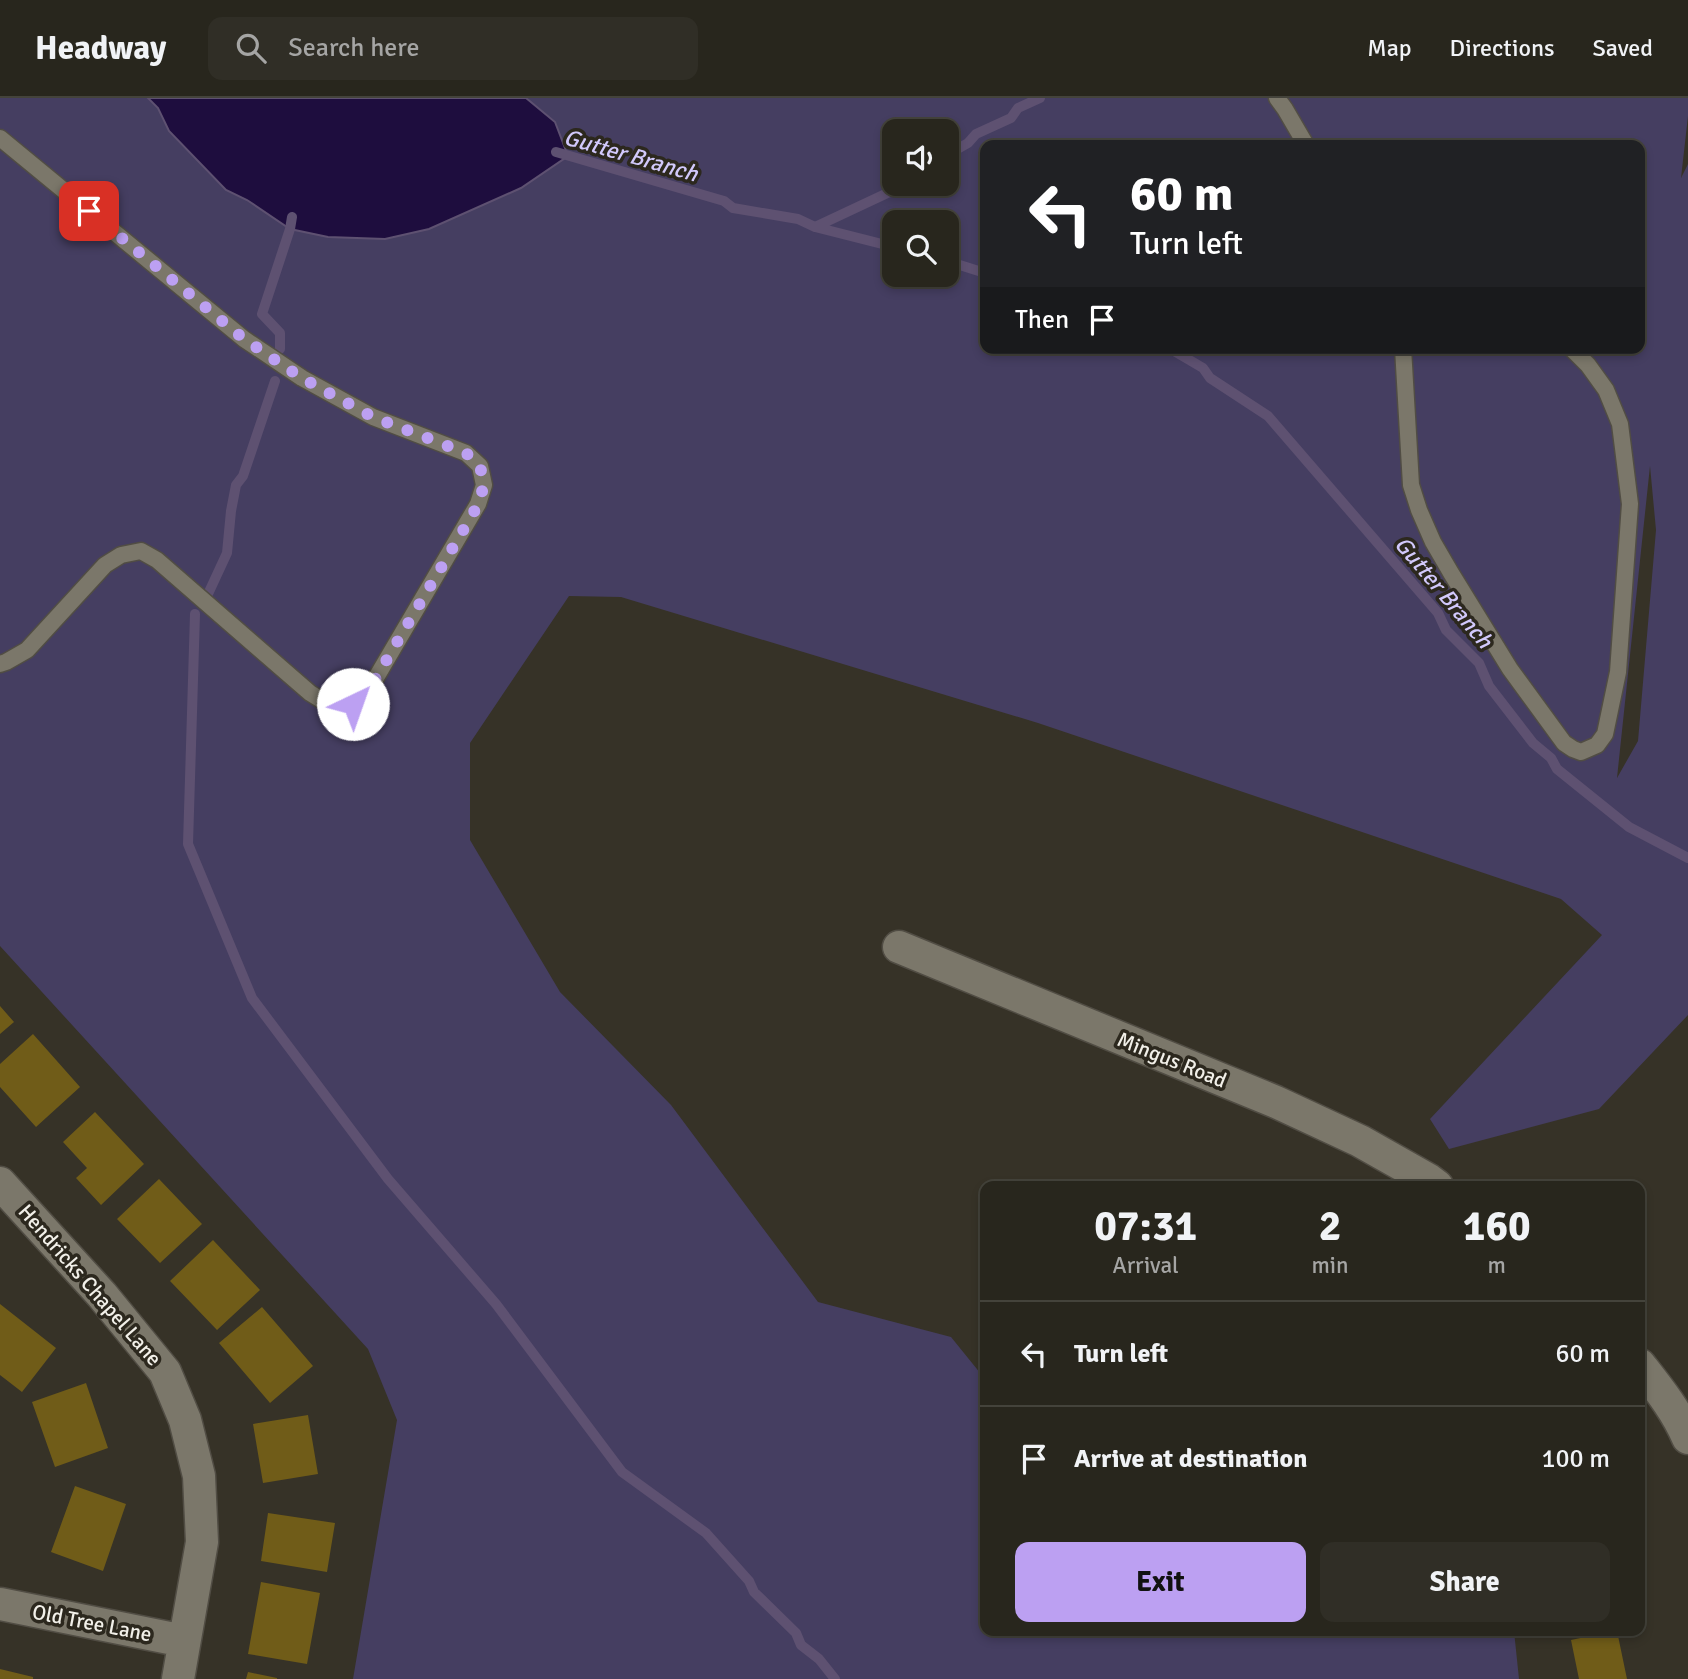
<!DOCTYPE html>
<style>
:root{--surface:#28261d;--page:#302e26;--text:#f1f3f6;--muted:#a5a5a4;--line:#44433b;--accent:#bca0f2}
body{margin:0;font-family:Signika,sans-serif;background:var(--page);color:var(--text);height:100vh;display:flex;flex-direction:column;font-size:26px;white-space:nowrap}
*{box-sizing:border-box;margin:0}
p{font-size:23px;color:var(--muted)}
.icon{flex:none;width:38px;height:38px;fill:none;stroke:currentColor;stroke-width:2;stroke-linecap:round;stroke-linejoin:round}
.map{position:relative;flex:1;overflow:hidden}
.panel{position:absolute;left:980px;top:1083px;width:665px;height:455px;display:flex;flex-direction:column;background:var(--surface);border-radius:14px;box-shadow:0 4px 10px #0003,0 0 0 2px var(--line)}
.panel>*{flex:none}
.guide{position:absolute;left:980px;top:42px;width:665px;height:214px;border-radius:14px;box-shadow:0 4px 10px #0003,0 0 0 2px var(--line);background:#202124;color:#fff;overflow:hidden}
.fabs{position:absolute;left:882px;top:21px;display:grid;gap:14px}
.fabs a{display:grid;place-items:center;width:77px;height:77px;border-radius:14px;background:var(--surface);box-shadow:0 4px 10px #0003,0 0 0 2px var(--line);font-size:35px}
.pin{position:absolute;display:grid;place-items:center;width:60px;height:60px;color:#fff;margin:-30px;border-radius:14px;box-shadow:0 4px 10px #0006}
.me{position:absolute;width:77px;margin:-38px;rotate:42deg;stroke-linejoin:round;filter:drop-shadow(0 0 5px #0008)}
.turn{display:flex;align-items:center;gap:24px;height:147px;padding:0 35px;font-size:32px}
.turn .icon{width:91px;height:91px;stroke-width:2.5}
.turn b{display:block;font-size:49px;line-height:60px}
.then{display:flex;align-items:center;height:66px;padding:0 35px;background:#0003;gap:14px;font-size:26px}
.eta{display:flex;justify-content:space-evenly;align-items:center;height:119px;text-align:center}
.eta b{font-size:42px;font-weight:700;line-height:49px}
.button{display:flex;gap:14px;margin-top:auto;padding:14px 35px}
.button a{flex:1;height:80px;border-radius:14px;background:var(--accent);color:#111;font-size:28px;font-weight:700;line-height:80px;text-align:center}
.button a+a{background:var(--page);color:var(--text)}
ul{padding:0;list-style:none}
li{display:flex;align-items:center;gap:21px;height:105px;padding:0 35px;border-top:2px solid var(--line)}
li div{flex:1}
li b{display:block;font-size:26px}
li em{font-style:normal}
header{display:flex;align-items:center;gap:42px;box-sizing:border-box;height:98px;padding:0 35px;background:var(--surface);border-bottom:2px solid var(--line)}
header strong{font-size:33px}
nav{display:flex;gap:38px;margin-inline-start:auto;font-size:24px}
.search{width:490px;height:63px;background:var(--page);display:flex;align-items:center;gap:18px;box-sizing:border-box;padding:0 24px;border-radius:14px;color:var(--muted);font-size:26px}
.map>svg:first-child{display:block}
.green{fill:#453e61;fill-rule:evenodd}
.water{fill:#1e0d3e;stroke:#5e5171;stroke-width:2}
.lines{fill:none;stroke-linecap:round;stroke-linejoin:round}
.stream{stroke:#5e5171;stroke-width:10}
.building{fill:#705c18}
.service-casing{stroke:#514d44;stroke-width:19}
.minor-casing{stroke:#514d44;stroke-width:35}
.service{stroke:#7b776a;stroke-width:16}
.minor{stroke:#7b776a;stroke-width:32}
.route{stroke:#bca0f2;stroke-width:12;stroke-dasharray:0 21.6}
.labels{text-anchor:middle;stroke-width:7;stroke-linejoin:round;paint-order:stroke}
.street-label{font-size:21px;fill:#f2f0e9;stroke:#2c281e}
.water-label{font-size:23px;font-style:italic;fill:#d2c9fc;stroke:#2c281e}
</style>
<header>
<strong>Headway</strong>
<div class="search"><svg class="icon" aria-label="search" viewBox="0 0 24 24"><circle cx="10" cy="10" r="6"/><path d="M15 15l6 6"/></svg>Search here</div>
<nav><a>Map</a><a>Directions</a><a>Saved</a></nav>
</header>
<div class="map">
<svg width="1688" height="1581" viewBox="0 0 1688 1581">
<rect width="100%" height="100%" fill="#363227"/>
<!-- green -->
<path class="green" d="M0,0H1688V18L1681,80L1688,66V917L1599,1011L1449,1051L1430,1021L1602,837L1561,801L1038,625L621,499L569,498L470,645V742L560,894L671,1007L818,1204L951,1239L985,1281V1533H1514L1519,1581H353L397,1322L368,1251L0,848ZM894,33H947V86H894ZM985,47H1640V250H985ZM894,124H947V177H894ZM1650,368L1656,432L1638,643L1617,680Z"/>
<!-- water -->
<path class="water" d="M148,0H526L555,24L568,58L521,90L429,131L385,141L328,139L290,131L247,102L226,92L169,33L158,10Z"/>
<g class="lines">
<!-- stream -->
<path class="stream" d="M556,54L724,103L733,110L798,121L815,129L894,149
M947,57L968,45L976,36L1011,20L1018,10L1040,0
M815,129L896,91L900,86
M947,163L985,175
M1169,250L1203,270L1210,280L1268,318L1438,515L1446,532L1479,565L1489,588L1533,645L1551,660L1557,671L1629,729L1688,760
M280,251V235L262,216L290,131L292,119
M208,496L227,455L231,413L236,387L243,378L275,283
M195,516L188,746L252,900L388,1081L496,1206L622,1374L706,1435L749,1483L754,1494L796,1535L801,1547L819,1561L835,1581"/>
</g>
<!-- building -->
<path class="building" d="M0,908L14,924L0,936Z
M33,936L80,989L36,1029L0,989V966Z
M95,1014L144,1066L101,1107L76,1080L87,1070L63,1044Z
M159,1081L202,1126L160,1165L117,1121Z
M213,1142L260,1192L217,1232L170,1183Z
M0,1206L56,1250L22,1294L0,1277Z
M262,1209L313,1268L270,1305L219,1245Z
M86,1285L108,1350L55,1369L32,1304Z
M308,1317L318,1376L263,1385L253,1326Z
M75,1388L126,1406L103,1473L51,1454Z
M268,1415L335,1425L327,1474L261,1463Z
M261,1484L320,1495L307,1566L248,1556Z
M1614,1533H1617L1627,1581H1579L1571,1542Z
M0,1571L33,1579V1581H0Z
M248,1574L277,1580V1581H246Z"/>
<g class="lines">
<!-- service casing -->
<g class="service-casing">
<path id="service" d="M1277,0L1285,11L1306,47
M0,40L244,241L302,280L373,319L466,355L480,368L484,387L478,406L370,590L353,605L331,608L310,595L157,462L141,453L121,457L105,467L27,552L6,564L0,566
M1403,250L1411,387L1419,412L1433,444L1451,475L1510,571L1564,645L1573,651L1581,654L1597,647L1605,636L1618,574L1630,406L1620,326L1606,292L1588,267L1571,250"/>
</g>
<!-- minor casing -->
<g class="minor-casing">
<path id="minor" d="M899,849L1276,1004L1360,1043L1429,1082L1437,1088
M0,1085L102,1197L165,1274L185,1322L199,1378L202,1444L178,1581
M1640,1267C1658,1290 1676,1312 1688,1340
M0,1506L184,1543"/>
</g>
<!-- service -->
<use href="#service" class="service"/>
<!-- minor -->
<use href="#minor" class="minor"/>
</g>
<g class="lines">
<!-- route -->
<path class="route" d="M89,113L244,241L302,280L373,319L466,355L480,368L484,387L478,407L370,590L353,606"/>
</g>
<g class="labels">
<!-- street labels -->
<g class="street-label">
<text transform="translate(1172 962) rotate(22)" y="7">Mingus Road</text>
<text transform="translate(90 1187) rotate(49)" y="7">Hendricks Chapel Lane</text>
<text transform="translate(92 1525) rotate(11)" y="7">Old Tree Lane</text>
</g>
<!-- water labels -->
<g class="water-label">
<text transform="translate(631 57) rotate(16)" y="8">Gutter Branch</text>
<text transform="translate(1444 494) rotate(50)" y="8">Gutter Branch</text>
</g>
</g>
</svg>
<div class="fabs">
<a><svg class="icon" aria-label="sound" viewBox="0 0 24 24"><path d="M4 9h4l5-4v14l-5-4H4zM17 9q2 3 0 6"/></svg></a>
<a><svg class="icon" aria-label="search" viewBox="0 0 24 24"><circle cx="10" cy="10" r="6"/><path d="M15 15l6 6"/></svg></a>
</div>
<div class="pin" style="left:89px;top:113px;background:#d93025"><svg class="icon" aria-label="arrive" viewBox="0 0 24 24"><path d="M6 21V4h12l-3 4 3 4H6"/></svg></div>
<svg class="me" style="left:353px;top:606px" viewBox="-20 -20 40 40"><circle r="19" fill="#fff"/><path d="M0-13L10 11 0 6-10 11z" fill="#bca0f2"/></svg>
<div class="guide">
<div class="turn"><svg class="icon" aria-label="left" viewBox="0 0 24 24"><path d="M17 20v-9H6M10 6l-5 5 5 5"/></svg><div><b>60 m</b>Turn left</div></div>
<div class="then">Then<svg class="icon" aria-label="arrive" viewBox="0 0 24 24"><path d="M6 21V4h12l-3 4 3 4H6"/></svg></div>
</div>
<section class="panel">
<div class="eta">
<div><b>07:31</b><p>Arrival</p></div>
<div><b>2</b><p>min</p></div>
<div><b>160</b><p>m</p></div>
</div>
<ul>
<li><svg class="icon" aria-label="left" viewBox="0 0 24 24"><path d="M17 20v-9H6M10 6l-5 5 5 5"/></svg><div><b>Turn left</b></div><em>60 m</em></li>
<li><svg class="icon" aria-label="arrive" viewBox="0 0 24 24"><path d="M6 21V4h12l-3 4 3 4H6"/></svg><div><b>Arrive at destination</b></div><em>100 m</em></li>
</ul>
<div class="button"><a>Exit</a><a>Share</a></div>
</section>
</div>
